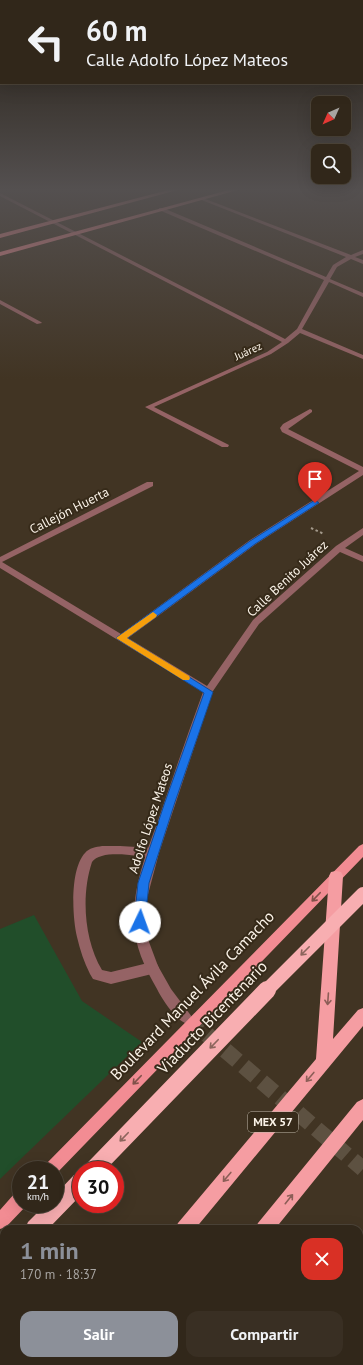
<!DOCTYPE html>
<html lang="es">
<meta charset="utf-8">
<style>
:root{--surface:#31271a;--page:#392f23;--text:#f1f3f6;--muted:#a8a5a2;--line:#4c4439;--accent:#8c9099}
body{margin:0;font-family:"PT Sans",sans-serif;background:var(--page);color:var(--text);height:100vh;display:flex;flex-direction:column;font-size:15px;white-space:nowrap}
*{box-sizing:border-box;margin:0}
p{font-size:13px;color:var(--muted)}
.icon{flex:none;width:22px;height:22px;fill:none;stroke:currentColor;stroke-width:2;stroke-linecap:round;stroke-linejoin:round}
.map{position:relative;flex:1;overflow:hidden}
.side{position:absolute;left:0px;top:1225px;width:363px;height:140px;display:flex;flex-direction:column;background:var(--surface);border-radius:12px 12px 0 0;box-shadow:0 4px 16px #0002,0 0 0 1px var(--line)}
.side>*{flex:none}
.guide{position:absolute;left:0px;top:0px;width:363px;height:84px;box-shadow:0 4px 16px #0002,0 0 0 1px var(--line);background:#31271a;color:var(--text);overflow:hidden}
.needle{width:26px;rotate:225deg}
.buttons{position:absolute;left:311px;top:96px;display:grid;gap:8px}
.buttons a{display:grid;place-items:center;width:40px;height:40px;border-radius:8px;background:var(--surface);box-shadow:0 4px 16px #0002,0 0 0 1px var(--line);font-size:20px}
.speed{position:absolute;left:12px;top:1161px;display:flex;gap:8px;font-size:20px;font-weight:700;text-align:center}
.speed>*{display:grid;place-content:center;width:52px;height:52px;border-radius:50%;background:var(--surface);box-shadow:0 4px 16px #0002,0 0 0 1px var(--line);line-height:1}
.speed small{font-size:10px;font-weight:400}
.speed .limit{border:6px solid #d22;background:#fff;color:#111}
.pin{position:absolute;display:grid;place-items:center;width:34px;height:34px;color:#fff;margin:-41px -17px;border-radius:50% 50% 50% 0;rotate:-45deg;box-shadow:0 0 4px #0007}
.pin .icon{rotate:45deg}
.me{position:absolute;width:44px;margin:-22px;rotate:3deg;stroke-linejoin:round;filter:drop-shadow(0 0 3px #0008)}
.turn{display:flex;align-items:center;gap:14px;height:84px;padding:0 20px;font-size:18px}
.turn .icon{width:52px;height:52px;stroke-width:2.5}
.turn b{display:block;font-size:28px;line-height:34px}
.round{display:grid;place-items:center;flex:none;width:42px;height:42px;border-radius:12px;background:var(--page)}
.summary{display:flex;align-items:center;justify-content:space-between;height:68px;padding:0 20px}
h1{font-size:24px;font-weight:600;line-height:30px;color:var(--accent)}
.button{display:flex;gap:8px;margin-top:auto;padding:8px 20px}
.button a{flex:1;height:46px;border-radius:12px;background:var(--accent);color:#fff;font-size:16px;font-weight:600;line-height:46px;text-align:center}
.button a+a{background:var(--page);color:var(--text)}
.map>svg:first-child{display:block}
.green{fill:#214e2a}
.lines{fill:none;stroke-linecap:round;stroke-linejoin:round}
.minor-tunnel{stroke:#5d5141;stroke-width:16;stroke-dasharray:16 8;stroke-linecap:butt}
.path{stroke:#a3998b;stroke-width:2;stroke-dasharray:2.5 2.5;stroke-linecap:butt}
.service{fill:#956365;fill-rule:evenodd}
.minor{fill:#956365;fill-rule:evenodd}
.primary{fill:#f28c93;fill-rule:evenodd}
.trunk{fill:#f59da2;fill-rule:evenodd}
.motorway{fill:#f8aeb1;fill-rule:evenodd}
.motorway-bridge-far1{stroke:#f8aeb1;stroke-width:14}
.motorway-bridge{stroke:#f8aeb1;stroke-width:18}
.oneway{stroke:#81514a}
.oneway2{stroke:#8d655d}
.oneway3{stroke:#8c5e57}
.route{fill:#1a73e8;stroke:#114b97}
.slow{fill:#f59e0b}
.labels{text-anchor:middle;stroke-width:4;stroke-linejoin:round;paint-order:stroke}
.far-street-label{font-size:11px;fill:#fbf3e8;stroke:#362a19}
.shield{fill:#362a19;stroke:#c0b7aa;stroke-width:1}
.shield-label{font-size:12px;font-weight:bold;fill:#fbf3e8}
.street-label{font-size:13px;fill:#fbf3e8;stroke:#362a19}
.near-street-label{font-size:16px;fill:#fbf3e8;stroke:#362a19}
</style>
<div class="map">
<svg width="363" height="1365" viewBox="0 0 363 1365">
<rect width="100%" height="100%" fill="#413423"/>
<!-- green -->
<path class="green" d="M34,915L82,1001L142,1042L0,1179V929Z"/>
<g class="lines">
<!-- minor-tunnel -->
<path class="minor-tunnel" d="M189,1019L363,1169"/>
<!-- path -->
<path class="path" d="M311,528L324,534"/>
<!-- service -->
<path class="service" d="M0,300L41,322L42,323L37,324L0,304Z
M102,846H120L153,848L157,850L159,853L157,856L153,858C138,856 101,849 92,862C81,895 84,940 102,970L111,972L152,962L157,964L159,968L157,972L152,974L111,984L93,979L90,974C84,962 80,950 77,937C72,916 70,869 85,853C89,848 96,847 102,846Z"/>
<!-- minor -->
<path class="minor" d="M0,193L285,339L297,329L324,280L159,210V208H163L326,277L333,265L346,257L199,199L203,198L351,255L363,250V254L355,257L363,260V264L351,259L337,267L330,279L363,293V297L329,282L302,329L363,355V359L300,333L288,343L271,354L154,407L229,445L228,447H222L145,407L267,352L282,342L0,196Z
M310,409L312,410V412L288,429L363,467V475L256,544L128,638L207,686L253,620L336,546L363,528V535L345,548L363,556V562L340,552L259,624L213,691L159,853L146,902V922L149,942L158,966L171,989L192,1017L190,1021L185,1023C175,1019 162,999 157,989C145,968 134,945 134,921C133,884 148,849 160,815C174,774 188,733 203,692L0,568V557L147,482H153V486L2,562L121,634L250,540L359,471L282,432L280,428L283,424Z"/>
<!-- primary -->
<path class="primary" d="M176,188H185L0,238V234Z
M236,188H245L0,256V252Z
M363,844V857L55,1175V1170H42L45,1165L359,846Z
M21,1191V1204L27,1205L6,1227L0,1229V1210L15,1193Z
M363,1322V1344L359,1346V1324Z
M334,1361H353L351,1365H332Z"/>
<!-- trunk -->
<path class="trunk" d="M336,871L341,872L343,876L333,1039L358,1010L363,1008V1026L195,1229H175L178,1223L316,1059L329,876L331,872Z
M363,1099V1120L275,1229H255L258,1223L357,1102Z
M63,1361H84L82,1365H61Z
M149,1361H170L168,1365H147Z"/>
<!-- motorway -->
<path class="motorway" d="M81,1173V1195L48,1229H25L28,1222L46,1204H55V1195L74,1175Z
M4,1252V1274L0,1276V1254Z"/>
<!-- motorway-bridge-far1 -->
<path class="motorway-bridge-far1" d="M266,991L363,894"/>
<!-- motorway-bridge -->
<path class="motorway-bridge" d="M93,1170L267,990"/>
</g>
<!-- one-way arrows -->
<defs><path id="oneway-shaft" d="M-6 0H5M1.5-3L5.5 0L1.5 3" fill="none" stroke-width="1.6" stroke-linecap="round" stroke-linejoin="round"/></defs>
<g class="oneway">
<use href="#oneway-shaft" transform="translate(316 897) rotate(134)"/>
<use href="#oneway-shaft" transform="translate(137 1080) rotate(134)"/>
</g>
<g class="oneway2">
<use href="#oneway-shaft" transform="translate(305 951) rotate(135)"/>
<use href="#oneway-shaft" transform="translate(214 1044) rotate(134)"/>
<use href="#oneway-shaft" transform="translate(124 1137) rotate(134)"/>
</g>
<g class="oneway3">
<use href="#oneway-shaft" transform="translate(328 999) rotate(94)"/>
<use href="#oneway-shaft" transform="translate(310 1077) rotate(130)"/>
<use href="#oneway-shaft" transform="translate(227 1177) rotate(130)"/>
<use href="#oneway-shaft" transform="translate(289 1199) rotate(-51)"/>
</g>
<!-- sky -->
<linearGradient id="sky" x2="0" y2="1"><stop stop-color="#241d13"/><stop offset="0.5" stop-color="#545050"/><stop offset="1" stop-color="#545050" stop-opacity="0"/></linearGradient>
<rect width="363" height="379" fill="url(#sky)"/>
<!-- route -->
<path class="route" d="M315,500L319,503L317,504L255,544L127,638L213,692L175,802L149,883L145,922L144,925L140,926L135,925L134,922L138,883L165,802L204,693L116,638L250,541Z"/>
<!-- slow -->
<path class="slow" d="M153,612L157,615L156,617L127,638L189,676L190,678L189,680H183L116,638Z"/>
<g class="labels">
<!-- far-street labels -->
<g class="far-street-label">
<text transform="translate(248 351) rotate(-24)" y="4">Juárez</text>
</g>
<!-- shield labels -->
<rect class="shield" x="248" y="1112" width="50" height="20" rx="3"/>
<g class="shield-label">
<text x="273" y="1126">MEX 57</text>
</g>
<!-- street labels -->
<g class="street-label">
<text transform="translate(69 510) rotate(-27)" y="5">Callejón Huerta</text>
<text transform="translate(287 578) rotate(-43)" y="5">Calle Benito Juárez</text>
<text transform="translate(150 818) rotate(-72)" y="5">Adolfo López Mateos</text>
</g>
<!-- near-street labels -->
<g class="near-street-label">
<text transform="translate(192 995) rotate(-46)" y="6">Boulevard Manuel Ávila Camacho</text>
<text transform="translate(212 1017) rotate(-46)" y="6">Viaducto Bicentenario</text>
</g>
</g>
</svg>
<div class="buttons">
<a><svg class="needle" viewBox="-14 -14 28 28"><path d="M0-13l5 13h-10z" fill="#e53935"/><path d="M0 13l5-13h-10z" fill="#a8a5a2"/></svg></a>
<a><svg class="icon" aria-label="search" viewBox="0 0 24 24"><circle cx="10" cy="10" r="6"/><path d="M15 15l6 6"/></svg></a>
</div>
<div class="speed"><div>21<small>km/h</small></div><div class="limit">30</div></div>
<div class="pin" style="left:315px;top:503px;background:#d93025"><svg class="icon" aria-label="arrive" viewBox="0 0 24 24"><path d="M6 21V4h12l-3 4 3 4H6"/></svg></div>
<svg class="me" style="left:140px;top:922px" viewBox="-20 -20 40 40"><circle r="19" fill="#fff"/><path d="M0-13L10 11 0 6-10 11z" fill="#1a73e8"/></svg>
<div class="guide">
<div class="turn"><svg class="icon" aria-label="left" viewBox="0 0 24 24"><path d="M17 20v-9H6M10 6l-5 5 5 5"/></svg><div><b>60 m</b>Calle Adolfo López Mateos</div></div>
</div>
<section class="side">
<div class="summary"><div><h1>1 min</h1><p>170 m · 18:37</p></div><a class="round" style="background:#d93025;color:#fff"><svg class="icon" aria-label="close" viewBox="0 0 24 24"><path d="M6 6l12 12M18 6L6 18"/></svg></a></div>
<div class="button"><a>Salir</a><a>Compartir</a></div>
</section>
</div>
